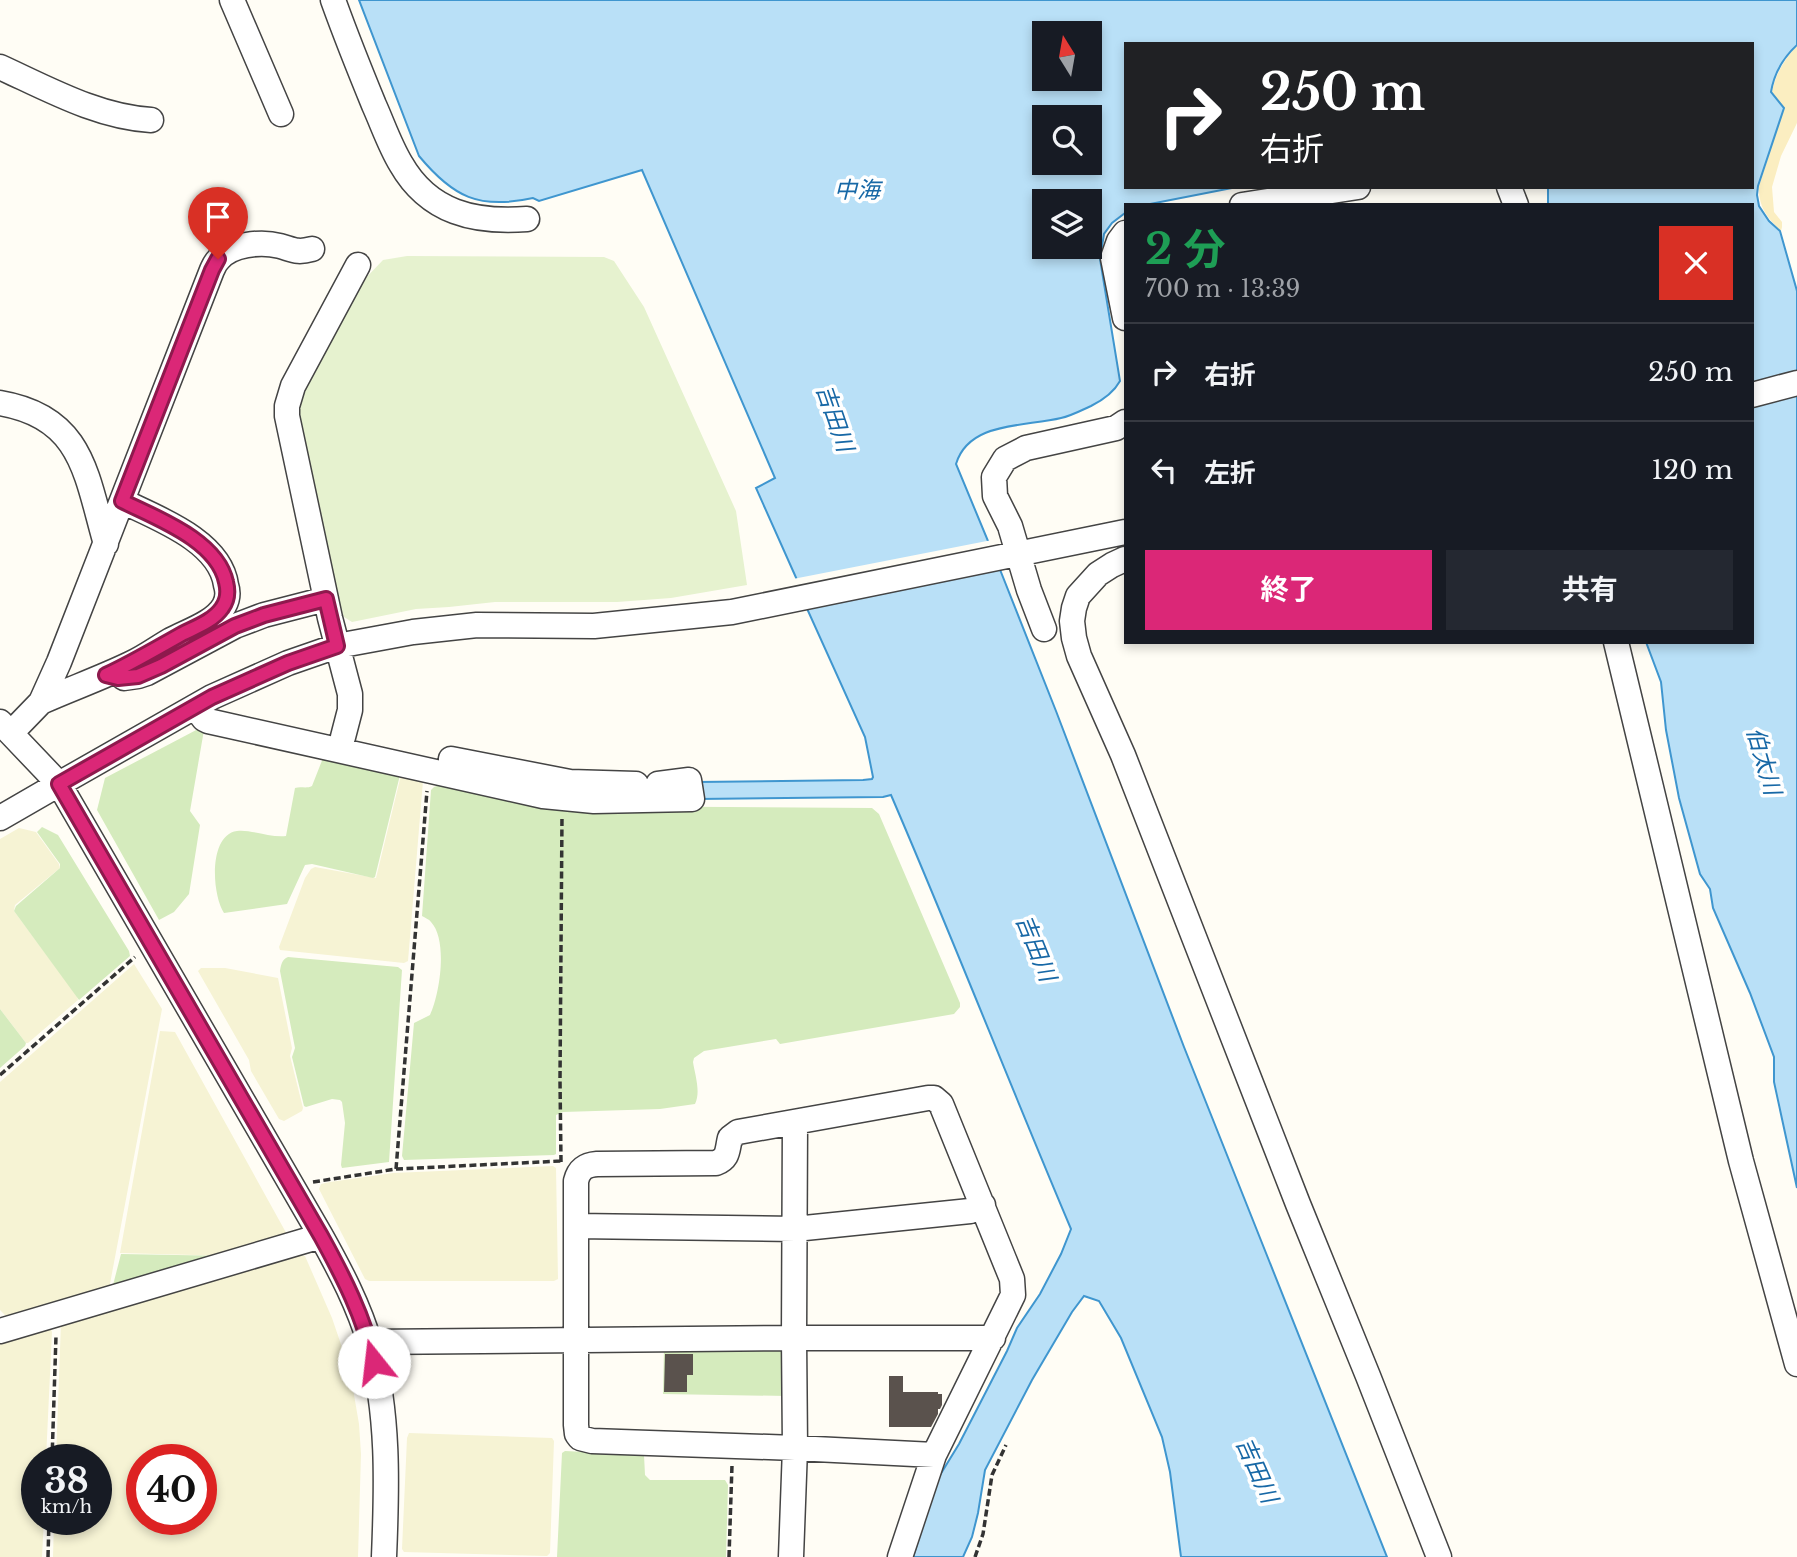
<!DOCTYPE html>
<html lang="ja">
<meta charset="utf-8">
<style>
:root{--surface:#171b24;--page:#242831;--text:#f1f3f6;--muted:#9ea1a6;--line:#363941;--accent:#db2777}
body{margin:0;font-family:"Libre Baskerville","Noto Sans JP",serif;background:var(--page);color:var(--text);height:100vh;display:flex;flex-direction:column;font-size:26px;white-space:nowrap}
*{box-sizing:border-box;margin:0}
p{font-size:23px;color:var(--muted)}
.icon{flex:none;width:38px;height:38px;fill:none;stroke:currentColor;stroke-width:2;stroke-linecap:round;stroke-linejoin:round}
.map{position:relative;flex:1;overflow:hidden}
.drawer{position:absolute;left:1124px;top:203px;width:630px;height:441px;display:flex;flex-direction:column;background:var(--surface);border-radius:0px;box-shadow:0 4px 10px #0003}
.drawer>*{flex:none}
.top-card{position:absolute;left:1124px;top:42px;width:630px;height:147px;border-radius:0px;box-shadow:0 4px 10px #0003;background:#202124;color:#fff;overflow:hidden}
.needle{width:46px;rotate:349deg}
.buttons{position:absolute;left:1032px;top:21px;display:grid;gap:14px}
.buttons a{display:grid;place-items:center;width:70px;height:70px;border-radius:0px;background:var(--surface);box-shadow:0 4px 10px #0003;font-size:35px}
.speed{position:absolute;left:21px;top:1444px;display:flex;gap:14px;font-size:35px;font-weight:700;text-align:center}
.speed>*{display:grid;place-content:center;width:91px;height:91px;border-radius:50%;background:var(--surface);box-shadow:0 4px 10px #0003;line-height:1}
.speed small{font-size:18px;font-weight:400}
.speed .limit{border:10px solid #d22;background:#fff;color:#111}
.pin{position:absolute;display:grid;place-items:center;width:60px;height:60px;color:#fff;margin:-72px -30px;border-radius:50% 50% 50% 0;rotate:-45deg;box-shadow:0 0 7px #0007}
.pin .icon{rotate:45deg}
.me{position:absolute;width:77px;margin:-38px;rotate:344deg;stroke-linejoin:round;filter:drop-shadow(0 0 5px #0008)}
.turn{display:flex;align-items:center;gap:24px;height:147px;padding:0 21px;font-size:32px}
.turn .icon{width:91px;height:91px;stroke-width:2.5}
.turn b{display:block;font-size:49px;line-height:60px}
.round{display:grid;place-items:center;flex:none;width:74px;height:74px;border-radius:0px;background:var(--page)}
.head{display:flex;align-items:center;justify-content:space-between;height:119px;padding:0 21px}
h1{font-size:42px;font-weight:700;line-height:52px;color:#1e9e55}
.cta{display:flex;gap:14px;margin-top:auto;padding:14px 21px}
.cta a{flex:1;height:80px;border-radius:0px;background:var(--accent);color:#fff;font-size:28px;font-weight:700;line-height:80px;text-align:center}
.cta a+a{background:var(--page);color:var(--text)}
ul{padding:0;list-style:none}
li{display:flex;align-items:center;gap:21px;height:98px;padding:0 21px;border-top:2px solid var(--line)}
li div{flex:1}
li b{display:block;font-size:26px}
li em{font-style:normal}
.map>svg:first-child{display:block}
.farmland{fill:#f6f3d4;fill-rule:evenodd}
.green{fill:#d5ebbd}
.sand{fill:#fbeec1}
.pitch{fill:#e6f2cf}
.water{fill:#b9e0f7;stroke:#3f96cf;stroke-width:2;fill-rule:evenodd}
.pier{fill:#fffdf5}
.building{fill:#5a524d}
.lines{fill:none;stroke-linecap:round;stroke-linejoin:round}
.minor-casing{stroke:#444;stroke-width:27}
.path{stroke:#333;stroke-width:3.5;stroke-dasharray:7 3.5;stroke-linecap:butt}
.minor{stroke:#fff;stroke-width:24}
.route-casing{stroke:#8e194d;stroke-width:18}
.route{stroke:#db2777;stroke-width:12}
.labels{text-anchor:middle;stroke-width:7;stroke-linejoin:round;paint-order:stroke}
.water-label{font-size:23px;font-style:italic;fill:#1768a6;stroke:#fff}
</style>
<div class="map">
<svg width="1797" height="1557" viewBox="0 0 1797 1557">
<rect width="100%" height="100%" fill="#fffdf5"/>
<!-- farmland -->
<path class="farmland" d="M401,775L423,781L408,961L404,963L280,950L279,947L305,878L311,869L315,867L376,878Z
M19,828L36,832L59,864L60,868L15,905L14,911L77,996L78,1000L28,1043H26L0,1009V839Z
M134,964L162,1009L109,1289L10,1317L6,1316L0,1310V1082Z
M201,968H225L278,978L292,1048L290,1056L303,1108L302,1111L284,1121L279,1119L251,1071L249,1060L198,971Z
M160,1031L175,1032L289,1238L231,1256L120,1253Z
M553,1166L556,1168L558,1279L554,1281H369L365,1279L319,1189L321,1184L330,1182L393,1173Z
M301,1255L305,1256L332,1318L348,1365L353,1389L359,1424L361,1454L358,1557H53L54,1519H96V1460L56,1459L61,1322L217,1273ZM142,1460H201V1519H142Z
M46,1325L51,1329L52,1332L46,1459L37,1460V1519H44L42,1557H0V1337Z
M409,1433L552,1438L554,1441L550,1553L547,1556L404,1552L402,1549L407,1438Z"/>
<!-- green -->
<path class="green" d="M200,728L204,730L190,811L200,825L189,894L174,912L159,920L97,810L105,778Z
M323,758L400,775L375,877L373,878L312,864L305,865L287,904L224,913C212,895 208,835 237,831C250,829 271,838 286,836L295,788C301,786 306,789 312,786Z
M442,784L573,806L872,808L879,814L960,1003V1007L954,1014L780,1044L776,1039L704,1051L694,1058L693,1062C695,1075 701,1092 695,1104L660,1109L563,1112L556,1115V1154L554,1155L404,1160L402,1156L414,1023L430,1015C440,994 448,940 431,922C429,919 425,918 422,916L431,790L434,787Z
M42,827L58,835L129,951L130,956L79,1000L14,911L16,906L60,868V864L37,832Z
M288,957L398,967L402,970L389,1162L342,1168L341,1165L345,1123L342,1102L340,1100L332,1099L306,1107L304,1106L292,1057L295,1048L280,971C281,965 282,959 288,957Z
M0,1009L26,1043L25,1046L0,1068Z
M121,1254L231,1256L112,1289Z
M664,1347L787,1349V1396L663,1394Z
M565,1451L644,1455L645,1475L650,1480H725L728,1485L726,1557H557L562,1453Z"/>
<!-- sand -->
<path class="sand" d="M1797,46V123L1781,156L1772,187L1774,212L1782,222V227L1781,231C1767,218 1758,206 1759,186L1784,108L1772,92C1775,75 1785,58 1797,46Z"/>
<!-- pitch -->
<path class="pitch" d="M407,256L604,257L614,261L644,307L736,511L747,585L671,598L617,602H495L449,607L416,609L352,622L344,617L339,607L295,405L360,284L383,260Z"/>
<!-- water -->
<path class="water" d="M359,0H1797V45C1784,57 1774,74 1771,92L1784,108L1758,186L1757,195L1759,206L1769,221L1780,231L1797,291V378L1752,389V205H1548V187H1752V44H1125V187H1237L1145,205H1125V213L1112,223L1104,234L1100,259L1120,381C1114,392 1103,400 1091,406C1082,410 1071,416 1061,418C1025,427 969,421 956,464L993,553L802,591L756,488L775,478L642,170L539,201L533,198C479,210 453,197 419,156ZM1045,33H1090V79H1045ZM1045,117H1090V163H1045ZM1045,201H1090V247H1045Z
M1797,387V1188L1774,1082V1057L1750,993L1713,908L1710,889L1700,874L1679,798L1666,730L1661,682L1646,642H1752V399Z
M997,562L1056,711L1184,1047L1387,1557H1181L1170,1472L1162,1437L1121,1338L1099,1301L1084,1296L1072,1312L1032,1380L985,1470L978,1513L972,1537L963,1557H913L937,1480L959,1444L1007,1351L1017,1328L1040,1294L1061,1254L1071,1229C1010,1085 953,939 891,795L883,797L698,799V782L863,780L872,779L873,777L865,737L804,602Z"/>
<!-- pier -->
<path class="pier" d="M992,540L997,553L799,593L793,579Z"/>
<!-- building -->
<path class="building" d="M665,1354H693V1375H687V1392H664Z
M889,1376H903V1392H938V1394H942V1405L940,1409H938V1414L931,1427H889Z"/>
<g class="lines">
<!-- minor casing -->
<g class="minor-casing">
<path id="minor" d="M232,0L281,114
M333,0C346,36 360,71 374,105C383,125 390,146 401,164C429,213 475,223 527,219
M0,67C48,89 98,117 151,120
M1509,187L1516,205
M1242,205L1358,187
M1125,233L1119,241L1113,258L1125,318
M1752,395L1797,383
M0,403C83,417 86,475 106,544
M1125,559L1112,565L1098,574L1078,596L1074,608L1072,621L1074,638L1079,656L1123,755L1298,1204L1368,1376L1439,1557
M1044,629L1029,590L1010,526L995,496L994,477L1005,459L1026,448L1116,428L1125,422
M1616,642L1741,1161L1797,1364
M124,678L138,676L147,673L235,626L264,615L326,599
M41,702C70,689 101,678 130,664C144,658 157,648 171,640C188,631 214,623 224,606C228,599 228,591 226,585C220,541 157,518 122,501
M195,707L204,719L208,721L543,796L594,801L692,799L689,780L658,784
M0,722L59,784L0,818
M11,733L41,702L59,662L212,270C214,266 215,263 218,260C230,244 261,241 280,246C294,250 297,253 312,249
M343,737L350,710V694L330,618L287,416V406L293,386L358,265
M451,759L570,782L636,784
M576,1226L795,1229L970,1211L983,1205
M0,1331L321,1236
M369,1342L794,1338H993
M384,1557C387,1485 389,1414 370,1344C359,1306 340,1270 321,1236L59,784L212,697L288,663L337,646L413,632L477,625L594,626L732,612L1125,532
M791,1557L795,1448L794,1338L795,1122
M900,1557L934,1455L1013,1295L1012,1279L941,1104L934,1098H928L738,1132L730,1138C727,1150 729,1158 716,1163L597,1164C585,1165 579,1169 576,1181V1425L577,1434L580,1438L592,1441L795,1448L934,1455"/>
</g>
<!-- path -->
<path class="path" d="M0,1075L135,957
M561,1162L560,1080L562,816
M396,1169L427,791
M313,1182L396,1169L561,1161
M52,1460L56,1336
M48,1557L49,1519
M729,1557L732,1465
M975,1557L983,1534L992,1475L1006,1445"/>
<!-- minor -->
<use href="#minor" class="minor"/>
</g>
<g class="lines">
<!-- route casing -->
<g class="route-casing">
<path id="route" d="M218,259L212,270L122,501C156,518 217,540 226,582C228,590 228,600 222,608C213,621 196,627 182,634C157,648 132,663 106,675L118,678L138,676L161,666L235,626L264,615L326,599L337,646L288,663L212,697L59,784L321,1236C343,1276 364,1317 374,1362"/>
</g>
<!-- route -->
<use href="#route" class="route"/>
</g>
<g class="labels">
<!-- water labels -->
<g class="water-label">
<text x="857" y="198">中海</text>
<text transform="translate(835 418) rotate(71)" y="8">吉田川</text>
<text transform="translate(1764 761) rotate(74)" y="8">伯太川</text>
<text transform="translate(1036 948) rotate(68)" y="8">吉田川</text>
<text transform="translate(1257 1470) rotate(66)" y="8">吉田川</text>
</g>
</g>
</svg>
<div class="buttons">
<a><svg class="needle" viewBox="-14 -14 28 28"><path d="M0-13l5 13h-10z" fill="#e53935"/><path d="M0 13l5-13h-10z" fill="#9ea1a6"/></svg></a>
<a><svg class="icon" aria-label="search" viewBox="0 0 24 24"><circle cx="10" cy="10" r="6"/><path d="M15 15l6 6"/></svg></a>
<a><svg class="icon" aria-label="layers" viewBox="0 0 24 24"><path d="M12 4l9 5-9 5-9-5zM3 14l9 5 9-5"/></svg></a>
</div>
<div class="speed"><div>38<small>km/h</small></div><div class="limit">40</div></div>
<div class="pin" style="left:218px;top:259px;background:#d93025"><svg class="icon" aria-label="arrive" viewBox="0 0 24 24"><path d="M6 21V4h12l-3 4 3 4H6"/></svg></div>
<svg class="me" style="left:374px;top:1362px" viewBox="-20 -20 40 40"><circle r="19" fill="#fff"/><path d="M0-13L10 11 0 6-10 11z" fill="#db2777"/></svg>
<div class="top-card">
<div class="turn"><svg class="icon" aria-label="right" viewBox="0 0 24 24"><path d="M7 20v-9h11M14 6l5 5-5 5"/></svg><div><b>250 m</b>右折</div></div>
</div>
<section class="drawer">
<div class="head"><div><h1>2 分</h1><p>700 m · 13:39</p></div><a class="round" style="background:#d93025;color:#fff"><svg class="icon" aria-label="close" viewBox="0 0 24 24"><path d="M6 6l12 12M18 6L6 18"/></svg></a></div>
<ul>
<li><svg class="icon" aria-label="right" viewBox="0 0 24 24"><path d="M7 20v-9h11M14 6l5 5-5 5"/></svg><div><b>右折</b></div><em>250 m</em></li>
<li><svg class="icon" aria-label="left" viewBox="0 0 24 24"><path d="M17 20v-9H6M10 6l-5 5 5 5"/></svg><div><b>左折</b></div><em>120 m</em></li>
</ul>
<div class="cta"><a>終了</a><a>共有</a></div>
</section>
</div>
